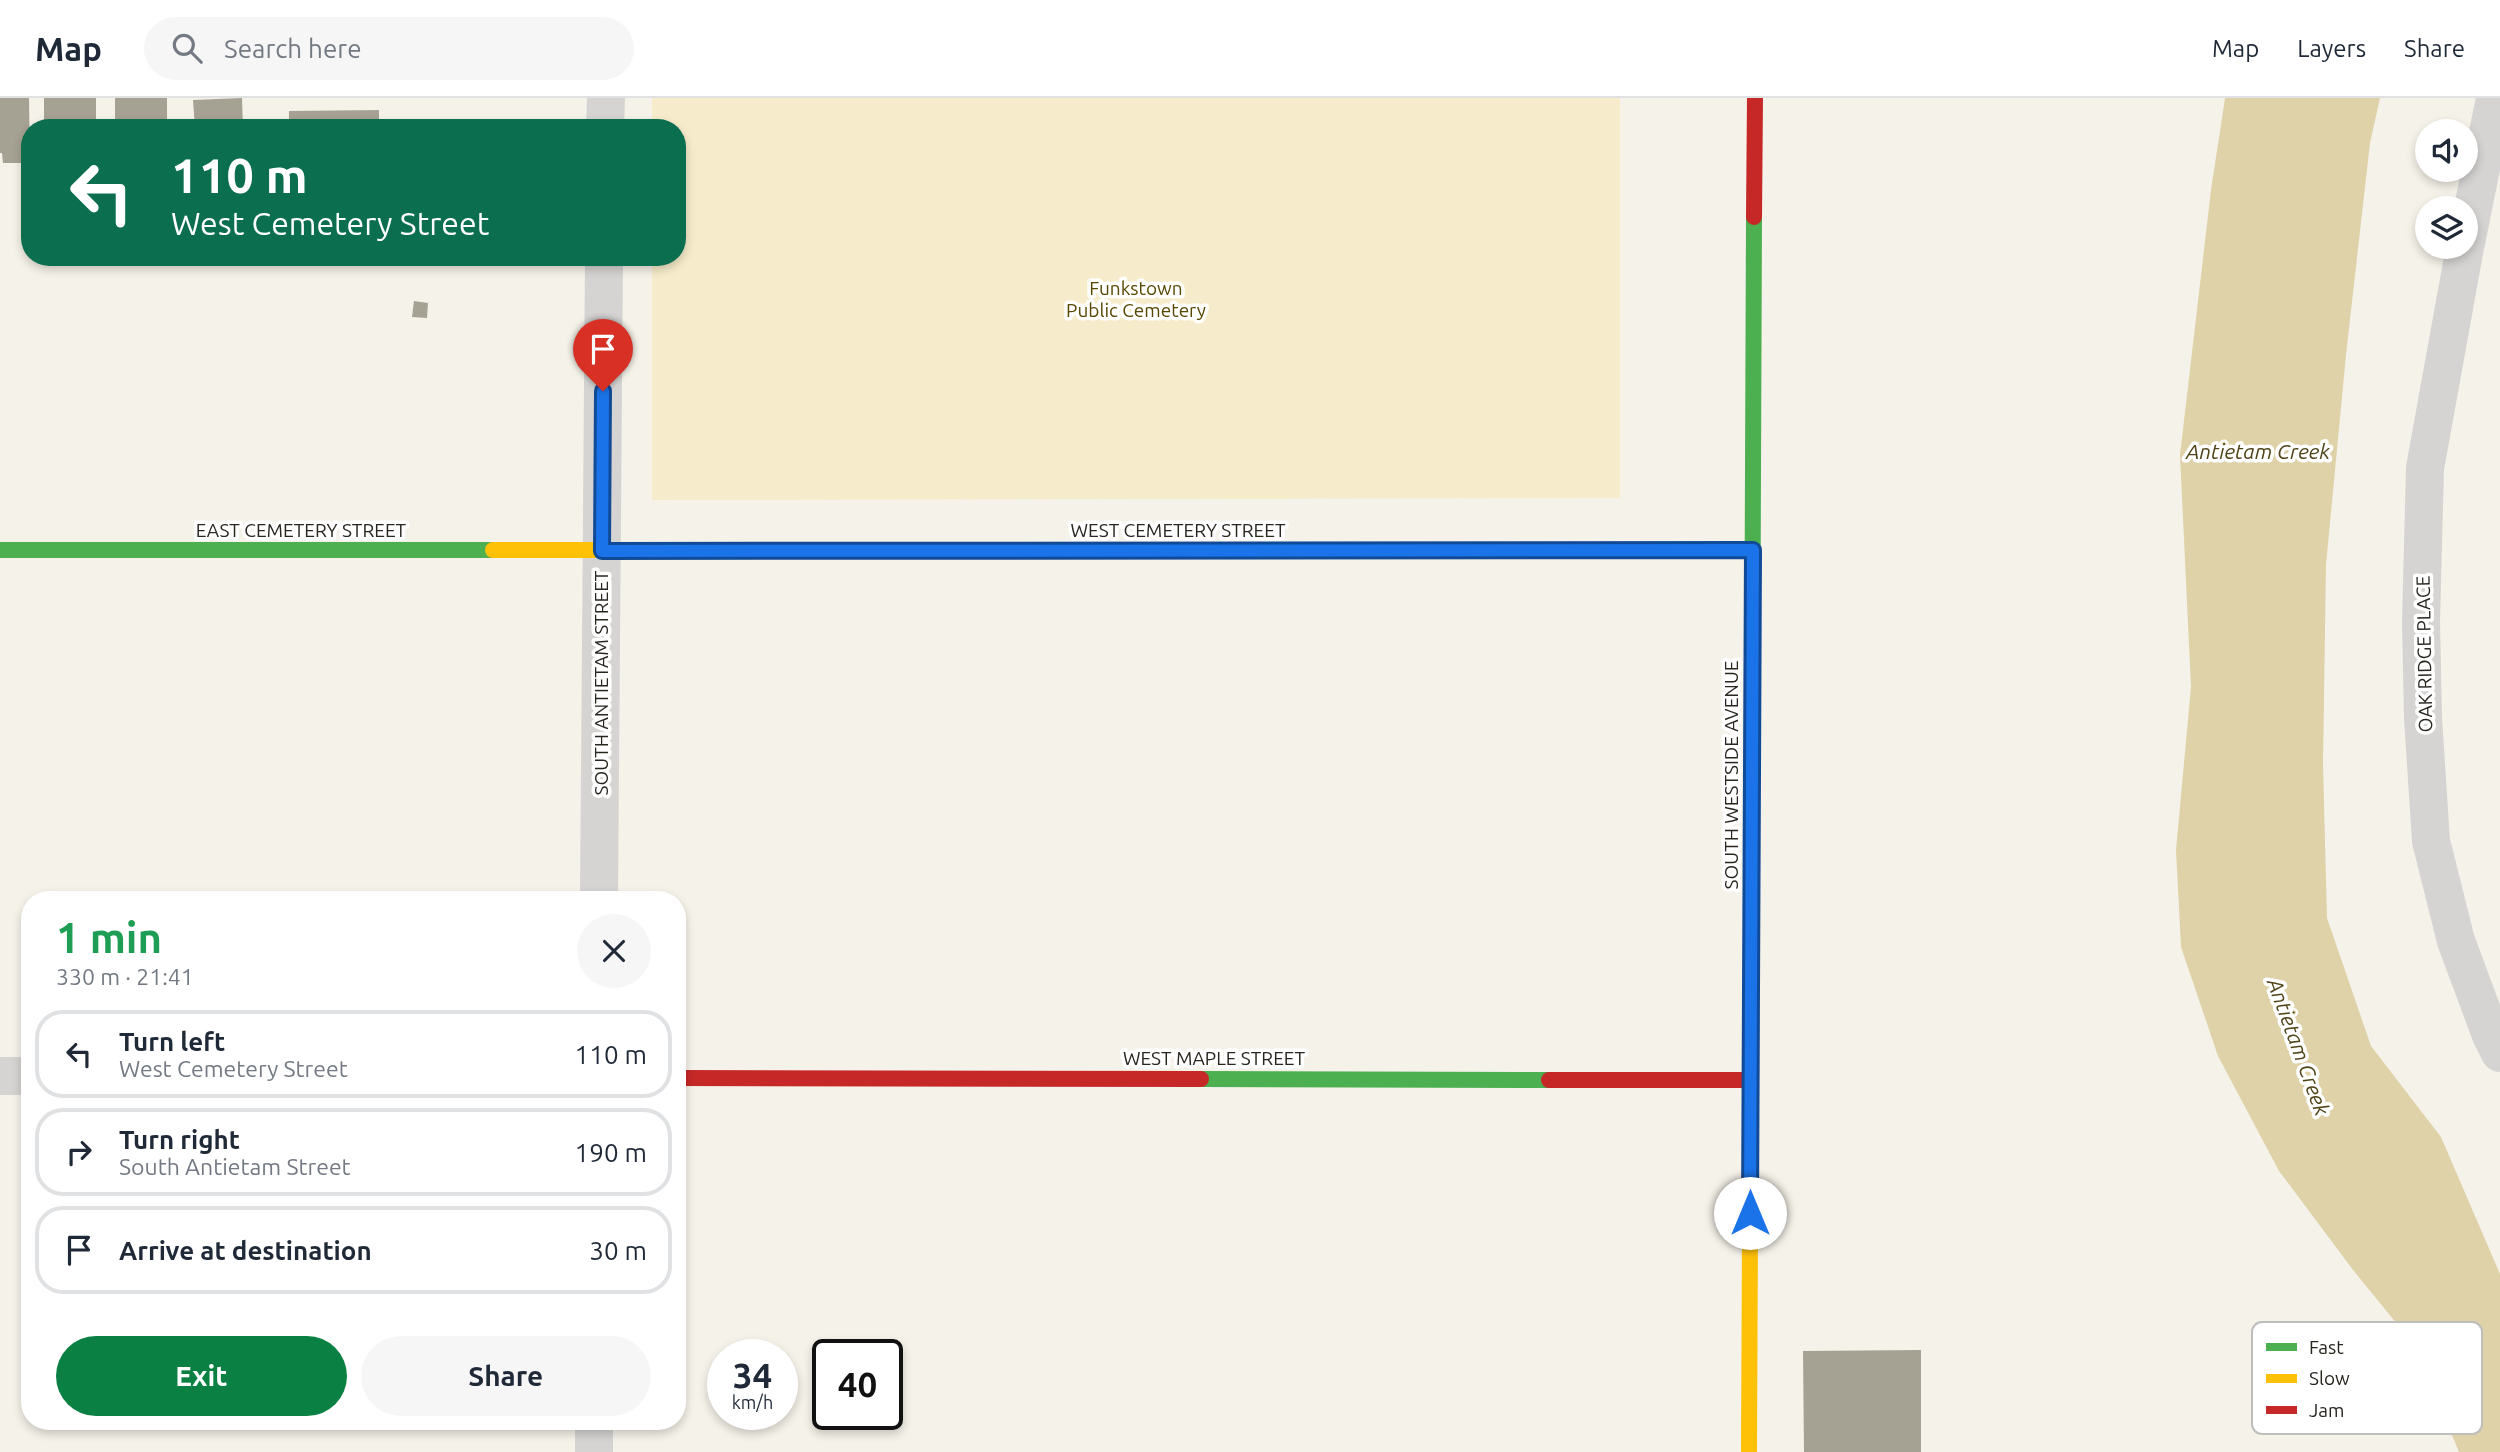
<!DOCTYPE html>
<meta charset="utf-8">
<style>
:root{--surface:#fff;--page:#f6f6f7;--text:#1f2937;--muted:#747a83;--line:#e0e1e3;--accent:#0b8043}
body{margin:0;font-family:Ubuntu,sans-serif;background:var(--page);color:var(--text);height:100vh;display:flex;flex-direction:column;font-size:26px;white-space:nowrap}
*{box-sizing:border-box;margin:0}
p{font-size:23px;color:var(--muted)}
.icon{flex:none;width:38px;height:38px;fill:none;stroke:currentColor;stroke-width:2;stroke-linecap:round;stroke-linejoin:round}
.map{position:relative;flex:1;overflow:hidden}
.panel{position:absolute;left:21px;top:793px;width:665px;height:539px;display:flex;flex-direction:column;background:var(--surface);border-radius:28px;box-shadow:0 4px 10px #0003}
.panel>*{flex:none}
.top-card{position:absolute;left:21px;top:21px;width:665px;height:147px;border-radius:28px;box-shadow:0 4px 10px #0003;background:#0b6e4f;color:#fff;overflow:hidden}
.buttons{position:absolute;left:2415px;top:21px;display:grid;gap:14px}
.buttons a{display:grid;place-items:center;width:63px;height:63px;border-radius:50%;background:var(--surface);box-shadow:0 4px 10px #0003;font-size:35px}
.speed{position:absolute;left:707px;top:1241px;display:flex;gap:14px;font-size:35px;font-weight:700;text-align:center}
.speed>*{display:grid;place-content:center;width:91px;height:91px;border-radius:50%;background:var(--surface);box-shadow:0 4px 10px #0003;line-height:1}
.speed small{font-size:18px;font-weight:400}
.speed .limit{border:4px solid #111;border-radius:10px;background:#fff;color:#111}
.pin{position:absolute;display:grid;place-items:center;width:60px;height:60px;color:#fff;margin:-72px -30px;border-radius:50% 50% 50% 0;rotate:-45deg;box-shadow:0 0 7px #0007}
.pin .icon{rotate:45deg}
.me{position:absolute;width:77px;margin:-38px;rotate:0deg;stroke-linejoin:round;filter:drop-shadow(0 0 5px #0008)}
.turn{display:flex;align-items:center;gap:24px;height:147px;padding:0 35px;font-size:32px}
.turn .icon{width:91px;height:91px;stroke-width:2.5}
.turn b{display:block;font-size:49px;line-height:60px}
.round{display:grid;place-items:center;flex:none;width:74px;height:74px;border-radius:37px;background:var(--page)}
.summary{display:flex;align-items:center;justify-content:space-between;height:119px;padding:0 35px}
h1{font-size:42px;font-weight:600;line-height:52px;color:#1e9e55}
.primary-button{display:flex;gap:14px;margin-top:auto;padding:14px 35px}
.primary-button a{flex:1;height:80px;border-radius:42px;background:var(--accent);color:#fff;font-size:28px;font-weight:600;line-height:80px;text-align:center}
.primary-button a+a{background:var(--page);color:var(--text)}
ul{padding:0;list-style:none}
li{display:flex;align-items:center;gap:21px;height:88px;margin:0 14px 10px;padding:0 21px;border:4px solid var(--line);border-radius:28px}
li div{flex:1}
li b{display:block;font-size:26px}
li em{font-style:normal}
header{display:flex;align-items:center;gap:42px;box-sizing:border-box;height:98px;padding:0 35px;background:var(--surface);border-bottom:2px solid var(--line)}
header strong{font-size:33px}
nav{display:flex;gap:38px;margin-inline-start:auto;font-size:24px}
.search{width:490px;height:63px;background:var(--page);display:flex;align-items:center;gap:18px;box-sizing:border-box;padding:0 24px;border-radius:38px;color:var(--muted);font-size:26px}
.map>svg:first-child{display:block}
.green{fill:#f6eccb}
.water{fill:#dfd2a9}
.building{fill:#a6a293}
.lines{fill:none;stroke-linecap:round;stroke-linejoin:round}
.street{stroke:#d5d4d2;stroke-width:38}
.fast{stroke:#4caf50;stroke-width:16}
.slow{stroke:#ffc107;stroke-width:16}
.jam{stroke:#c62828;stroke-width:16}
.route-casing{stroke:#114b97;stroke-width:18}
.route{stroke:#1a73e8;stroke-width:12}
.labels{text-anchor:middle;stroke-width:7;stroke-linejoin:round;paint-order:stroke}
.park-label{font-size:19px;fill:#584700;stroke:#fff}
.street-label{font-size:19px;fill:#28261f;stroke:#fff}
.water-label{font-size:21px;font-style:italic;fill:#4f4317;stroke:#fff}
.key{fill:#fff;stroke:#bebebc;stroke-width:2}
.key-label{font-size:19px;fill:#28261f}
</style>
<header>
<strong>Map</strong>
<div class="search"><svg class="icon" aria-label="search" viewBox="0 0 24 24"><circle cx="10" cy="10" r="6"/><path d="M15 15l6 6"/></svg>Search here</div>
<nav><a>Map</a><a>Layers</a><a>Share</a></nav>
</header>
<div class="map">
<svg width="2500" height="1354" viewBox="0 0 2500 1354">
<rect width="100%" height="100%" fill="#f5f2e9"/>
<!-- green -->
<path class="green" d="M652,0H1620V400L652,402V159H677V30H652Z"/>
<!-- water -->
<path class="water" d="M2225,0H2380L2370,45L2346,257L2326,467L2323,667L2327,820L2371,948L2441,1039L2500,1176V1354H2459L2415,1248L2353,1172L2279,1073L2218,958L2181,849L2176,752L2191,589L2180,357L2211,92Z"/>
<!-- building -->
<path class="building" d="M0,0H29L30,65H3L2,55H0Z
M44,0H96V30H44Z
M115,0H167V30H115Z
M242,0L243,30H195L193,2Z
M379,12V30H289V13Z
M470,159H517L516,168L469,166Z
M414,203L428,205L427,220L412,219Z
M1921,1252V1354H1804L1803,1253Z"/>
<g class="lines">
<!-- street -->
<path class="street" d="M605,30L606,0
M2466,145L2495,0
M2465,149L2425,370L2421,524L2423,620L2431,743L2456,843L2491,937L2500,955
M599,802L604,159
M0,978H30
M594,1354V1323"/>
<!-- fast -->
<path class="fast" d="M0,452H493
M1074,452H1371
M1752,628L1754,119
M1201,981L1549,982"/>
<!-- slow -->
<path class="slow" d="M493,452H1074
M1749,1354L1751,912"/>
<!-- jam -->
<path class="jam" d="M1754,119L1755,0
M1371,452H1753
M1751,912L1752,628
M677,980L1201,981
M1549,982H1751"/>
</g>
<g class="lines">
<!-- route casing -->
<g class="route-casing">
<path id="route" d="M603,293L602,453L1753,452L1750,1115"/>
</g>
<!-- route -->
<use href="#route" class="route"/>
</g>
<g class="labels">
<!-- park labels -->
<g class="park-label">
<text x="1136" y="197">Funkstown<tspan x="1136" dy="22">Public Cemetery</tspan></text>
</g>
<!-- street labels -->
<g class="street-label">
<text x="301" y="439">EAST CEMETERY STREET</text>
<text x="1178" y="439">WEST CEMETERY STREET</text>
<text transform="translate(2424 556) rotate(-91)" y="7">OAK RIDGE PLACE</text>
<text transform="translate(601 585) rotate(-90)" y="7">SOUTH ANTIETAM STREET</text>
<text transform="translate(1731 677) rotate(-90)" y="7">SOUTH WESTSIDE AVENUE</text>
<text x="1214" y="967">WEST MAPLE STREET</text>
</g>
<!-- water labels -->
<g class="water-label">
<text x="2258" y="361">Antietam Creek</text>
<text transform="translate(2298 949) rotate(70)" y="7">Antietam Creek</text>
</g>
</g>
<!-- legend -->
<rect x="2252" y="1224" width="230" height="112" rx="10" class="key"/>
<rect x="2266" y="1245" width="31" height="8" fill="#4caf50"/>
<rect x="2266" y="1276" width="31" height="9" fill="#ffc107"/>
<rect x="2266" y="1308" width="31" height="8" fill="#c62828"/>
<g class="key-label">
<text x="2309" y="1256">Fast</text>
<text x="2309" y="1287">Slow</text>
<text x="2309" y="1319">Jam</text>
</g>
</svg>
<div class="buttons">
<a><svg class="icon" aria-label="sound" viewBox="0 0 24 24"><path d="M4 9h4l5-4v14l-5-4H4zM17 9q2 3 0 6"/></svg></a>
<a><svg class="icon" aria-label="layers" viewBox="0 0 24 24"><path d="M12 4l9 5-9 5-9-5zM3 14l9 5 9-5"/></svg></a>
</div>
<div class="speed"><div>34<small>km/h</small></div><div class="limit">40</div></div>
<div class="pin" style="left:603px;top:293px;background:#d93025"><svg class="icon" aria-label="arrive" viewBox="0 0 24 24"><path d="M6 21V4h12l-3 4 3 4H6"/></svg></div>
<svg class="me" style="left:1750px;top:1115px" viewBox="-20 -20 40 40"><circle r="19" fill="#fff"/><path d="M0-13L10 11 0 6-10 11z" fill="#1a73e8"/></svg>
<div class="top-card">
<div class="turn"><svg class="icon" aria-label="left" viewBox="0 0 24 24"><path d="M17 20v-9H6M10 6l-5 5 5 5"/></svg><div><b>110 m</b>West Cemetery Street</div></div>
</div>
<section class="panel">
<div class="summary"><div><h1>1 min</h1><p>330 m · 21:41</p></div><a class="round"><svg class="icon" aria-label="close" viewBox="0 0 24 24"><path d="M6 6l12 12M18 6L6 18"/></svg></a></div>
<ul>
<li><svg class="icon" aria-label="left" viewBox="0 0 24 24"><path d="M17 20v-9H6M10 6l-5 5 5 5"/></svg><div><b>Turn left</b><p>West Cemetery Street</p></div><em>110 m</em></li>
<li><svg class="icon" aria-label="right" viewBox="0 0 24 24"><path d="M7 20v-9h11M14 6l5 5-5 5"/></svg><div><b>Turn right</b><p>South Antietam Street</p></div><em>190 m</em></li>
<li><svg class="icon" aria-label="arrive" viewBox="0 0 24 24"><path d="M6 21V4h12l-3 4 3 4H6"/></svg><div><b>Arrive at destination</b></div><em>30 m</em></li>
</ul>
<div class="primary-button"><a>Exit</a><a>Share</a></div>
</section>
</div>
